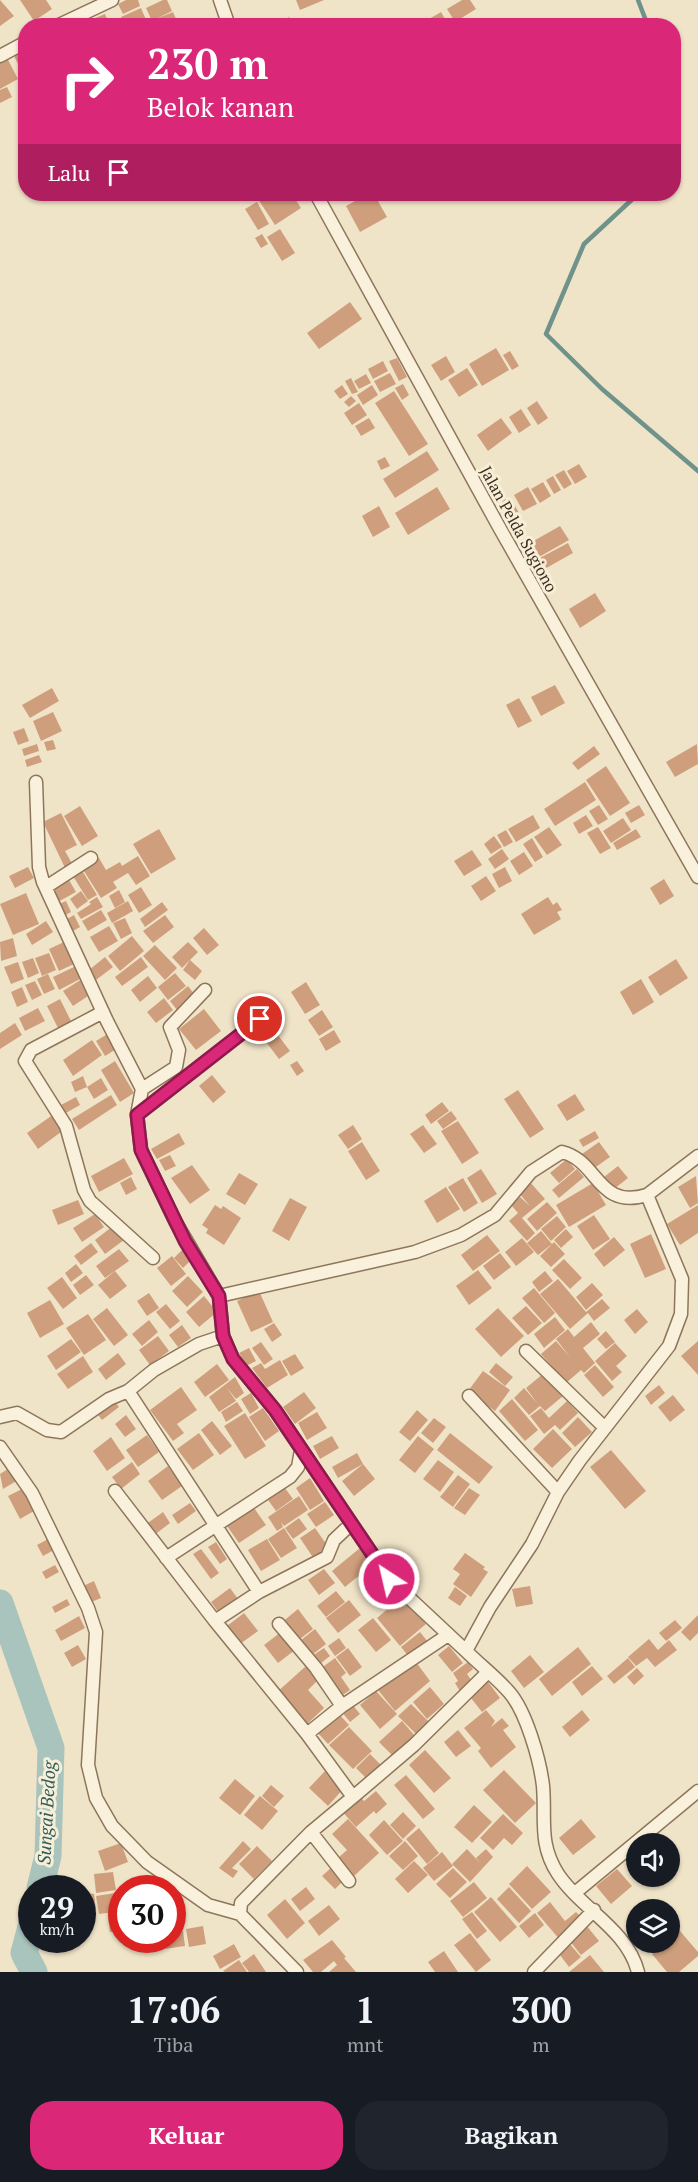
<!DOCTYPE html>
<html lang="id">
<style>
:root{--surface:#171b24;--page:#20242c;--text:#f1f3f6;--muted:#9ea1a6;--accent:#db2777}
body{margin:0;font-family:"PT Serif",serif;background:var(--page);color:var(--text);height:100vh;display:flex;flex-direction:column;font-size:22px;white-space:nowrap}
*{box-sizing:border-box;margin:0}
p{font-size:20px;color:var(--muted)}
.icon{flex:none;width:33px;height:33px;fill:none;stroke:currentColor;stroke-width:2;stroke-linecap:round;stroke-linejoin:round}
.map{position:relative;height:1972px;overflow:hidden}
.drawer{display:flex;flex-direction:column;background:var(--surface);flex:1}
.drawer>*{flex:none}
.top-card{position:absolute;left:18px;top:18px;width:663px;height:183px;border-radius:24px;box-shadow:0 2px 4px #0004;background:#db2777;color:#fff;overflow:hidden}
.fabs{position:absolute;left:626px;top:1833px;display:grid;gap:12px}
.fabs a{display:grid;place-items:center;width:54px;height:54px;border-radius:50%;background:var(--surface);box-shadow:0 2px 4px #0004;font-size:30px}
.speed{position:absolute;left:18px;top:1875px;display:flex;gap:12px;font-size:30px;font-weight:700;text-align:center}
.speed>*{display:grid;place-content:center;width:78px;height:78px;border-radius:50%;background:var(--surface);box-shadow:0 2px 4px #0004;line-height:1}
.speed small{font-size:15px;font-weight:400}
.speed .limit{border:9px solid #d22;background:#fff;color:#111}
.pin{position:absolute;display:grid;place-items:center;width:51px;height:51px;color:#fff;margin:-26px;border:3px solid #fff;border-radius:50%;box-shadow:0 2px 6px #0007}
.me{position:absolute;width:66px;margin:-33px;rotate:325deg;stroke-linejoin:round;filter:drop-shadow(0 0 4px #0008)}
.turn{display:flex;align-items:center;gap:21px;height:126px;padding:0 30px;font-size:27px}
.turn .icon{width:78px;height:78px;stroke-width:2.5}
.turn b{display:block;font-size:42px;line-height:51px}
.then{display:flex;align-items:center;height:57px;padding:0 30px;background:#0003;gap:12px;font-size:22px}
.eta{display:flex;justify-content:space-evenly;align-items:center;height:102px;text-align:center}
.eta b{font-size:36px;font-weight:700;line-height:42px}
.button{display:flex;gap:12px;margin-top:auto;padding:12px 30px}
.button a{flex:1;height:69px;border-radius:24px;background:var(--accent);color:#fff;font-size:24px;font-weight:700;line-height:69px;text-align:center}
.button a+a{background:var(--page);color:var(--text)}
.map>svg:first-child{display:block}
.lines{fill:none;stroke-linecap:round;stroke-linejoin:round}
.stream{stroke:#6f938a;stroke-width:4.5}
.river{stroke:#a9c4bc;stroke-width:27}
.building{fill:#cf9f7d}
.service-casing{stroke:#8d765c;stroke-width:9}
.minor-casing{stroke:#8d765c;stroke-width:15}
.service{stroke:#faf1dc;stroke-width:6}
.minor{stroke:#faf1dc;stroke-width:12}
.route-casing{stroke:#8e194d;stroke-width:15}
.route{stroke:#db2777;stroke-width:10}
.labels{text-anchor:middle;stroke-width:6;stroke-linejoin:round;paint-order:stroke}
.street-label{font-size:16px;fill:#3d2e20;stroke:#f7eed8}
.water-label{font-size:18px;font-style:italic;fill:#2f5d5a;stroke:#f7eed8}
</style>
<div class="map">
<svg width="698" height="1972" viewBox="0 0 698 1972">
<rect width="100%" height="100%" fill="#f0e4c8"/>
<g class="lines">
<!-- stream -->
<path class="stream" d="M638,0L648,26
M674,133L677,156L674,160
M638,194L584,244L546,334L602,389L698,471"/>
<!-- river -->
<path class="river" d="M0,1603L51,1748L48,1856L40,1888
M32,1923L24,1953L34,1972"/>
</g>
<!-- building -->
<path class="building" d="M0,0L14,16L0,26Z
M20,0H46L52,9L34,21Z
M126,0H138L140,6L123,14L118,4Z
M163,0H167L172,11L152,21L146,8Z
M296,0H324L300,10Z
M462,0H470L476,9L455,22L447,9Z
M141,8L147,22L139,26H125L121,17Z
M173,12L179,26H153L151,21Z
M441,12L449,26H417Z
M105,14L110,26H85L84,23Z
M289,17L295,26H275Z
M26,51V79L14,56Z
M6,56L18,79L0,89V60Z
M7,87L12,97L0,103V90Z
M260,194H292L301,208L275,225L256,196Z
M368,194H374L387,217L360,232L346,206Z
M257,202L269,224L258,230L245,209Z
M280,229L295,253L282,261L267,237Z
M262,234L268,244L261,248L255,238Z
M350,302L362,319L319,349L307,333Z
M496,348L509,370L482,386L469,364Z
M510,351L519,366L512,370L503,355Z
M446,356L455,372L441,381L431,365Z
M397,358L407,377L399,381L389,361Z
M383,361L388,371L373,379L368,369Z
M467,368L478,385L459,397L448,380Z
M390,373L396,384L380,392L374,381Z
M366,374L371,383L359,389L354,381Z
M351,378L358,392L352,394L345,381Z
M403,384L409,395L402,400L395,388Z
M342,385L348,394L340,399L334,391Z
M372,385L378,395L363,405L357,395Z
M394,391L428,444L409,456L375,403Z
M351,396L356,401L349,407L344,402Z
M537,401L548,418L538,425L527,408Z
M359,403L367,415L352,425L344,413Z
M521,409L531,425L519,433L509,417Z
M369,418L375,428L361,436L355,426Z
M501,418L512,433L488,451L477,435Z
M427,451L439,470L395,498L383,479Z
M385,457L390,466L381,470L377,461Z
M579,464L587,477L575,484L567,471Z
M564,470L572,484L564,489L555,475Z
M553,476L561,490L554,494L546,480Z
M543,482L551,496L540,503L531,489Z
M437,487L450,509L408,535L395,513Z
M528,487L537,504L523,511L514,495Z
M510,497L519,513L511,517L502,501Z
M379,506L390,527L373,537L362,516Z
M560,526L569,540L539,557L530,543Z
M568,543L573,553L541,571L536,560Z
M595,593L606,611L580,628L569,609Z
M555,685L565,703L541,716L531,697Z
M52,688L59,701L30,718L22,705Z
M519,698L532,721L518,728L506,705Z
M53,712L62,731L41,741L33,721Z
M24,728L29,741L18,745L13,732Z
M53,740L56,749L47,751L44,742Z
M37,744L39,751L24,756L22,749Z
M697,744L698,764L675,777L666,762Z
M594,746L600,754L578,770L572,763Z
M39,755L42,762L27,767L25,760Z
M606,766L630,803L610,816L586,780Z
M585,782L596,800L555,826L544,809Z
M599,805L608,819L598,825L589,811Z
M639,805L645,815L631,823L625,813Z
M80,806L98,836L82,846L64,816Z
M61,813L77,845L65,851L74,867L67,872L43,822Z
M533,815L540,828L516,842L508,829Z
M586,815L593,826L579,834L573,823Z
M623,818L631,830L611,843L603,831Z
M549,827L562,845L547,855L534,837Z
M598,827L611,848L600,854L587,833Z
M159,829L176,859L151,874L133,844Z
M636,829L641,837L617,850L613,843Z
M506,830L513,842L504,847L497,835Z
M494,836L502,847L491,854L484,844Z
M532,838L543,857L535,862L523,844Z
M502,849L509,859L495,869L488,859Z
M472,850L482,865L464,876L454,861Z
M524,852L533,866L519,875L510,861Z
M138,856L150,876L136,885L128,873L113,882L117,888L101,898L82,868L99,858L106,870L120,862L122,866Z
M28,867L34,878L15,888L9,876Z
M80,867L97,895L88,900L71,873Z
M505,867L512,881L499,888L492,874Z
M486,876L496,891L481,901L471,886Z
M664,879L674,896L660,905L650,888Z
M69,880L76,892L56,903L49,891Z
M141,887L152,905L139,913L128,895Z
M119,890L125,902L115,908L109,896Z
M81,891L88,901L77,909L70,899Z
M26,893L39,924L13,935L0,904Z
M97,897L103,907L81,919L77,913L91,904L89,902Z
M548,897L553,905L557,902L562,910L557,912L561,919L534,935L521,914Z
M66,901L71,912L64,916L59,904Z
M128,901L133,911L112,923L107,913Z
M162,902L168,910L145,927L140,919Z
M101,910L107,920L88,931L82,921Z
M74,915L80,927L73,931L67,919Z
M165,915L174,927L153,943L143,931Z
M125,918L132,933L121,939L113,923Z
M46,921L53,932L32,945L26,934Z
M109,926L118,941L99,952L90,937Z
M204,928L219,945L207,955L193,938Z
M132,936L144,951L120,971L108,956Z
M13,938L17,956L1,961L0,942Z
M64,942L74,964L59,971L49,949Z
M188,942L198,952L182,968L172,957Z
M155,945L177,968L165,980L143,956Z
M49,953L56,970L42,976L35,958Z
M105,957L113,967L96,980L89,970Z
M141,957L148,967L122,986L115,977Z
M33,958L39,973L28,978L22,962Z
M676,959L688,978L660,996L648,977Z
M190,960L202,971L195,980L183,970Z
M18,962L24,979L11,984L4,967Z
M76,966L82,978L59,990L53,977Z
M175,973L186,986L168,1000L158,987Z
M48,974L55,989L44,994L37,979Z
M148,976L157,988L140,1002L131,990Z
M82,979L91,994L73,1006L63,991Z
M641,979L654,1002L633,1015L620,992Z
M35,981L42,995L32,1000L25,985Z
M306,982L320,1005L305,1014L291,992Z
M188,986L195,995L177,1010L170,1001Z
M22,987L28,1002L17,1007L11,992Z
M164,998L173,1010L156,1023L147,1012Z
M60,999L71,1021L58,1028L47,1006Z
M38,1008L45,1021L25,1031L19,1018Z
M204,1009L221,1031L196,1050L179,1029Z
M322,1010L333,1027L319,1036L308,1020Z
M268,1022L290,1051L279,1059L257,1030Z
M15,1023L22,1035L0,1049V1033Z
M334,1030L341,1042L326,1051L319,1039Z
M109,1033L118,1048L105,1056L96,1041Z
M92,1040L102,1055L73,1076L63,1060Z
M115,1061L134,1093L120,1102L101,1070Z
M297,1061L304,1071L297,1076L290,1065Z
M212,1075L226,1092L213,1103L199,1086Z
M83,1076L87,1087L75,1092L71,1082Z
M101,1078L108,1090L94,1099L87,1087Z
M518,1090L544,1129L530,1138L504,1099Z
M575,1094L585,1110L567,1121L557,1105Z
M111,1095L117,1105L79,1130L72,1119Z
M76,1097L80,1105L64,1114L59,1106Z
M442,1102L449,1111L431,1124L425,1115Z
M451,1111L457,1119L443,1129L437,1121Z
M54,1114L65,1129L38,1149L27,1133Z
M458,1121L479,1153L462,1164L441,1131Z
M353,1125L362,1139L348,1149L338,1135Z
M423,1125L437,1144L424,1153L410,1134Z
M595,1131L599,1138L583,1147L579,1140Z
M179,1133L185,1144L157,1159L151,1149Z
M362,1142L380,1171L366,1180L348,1151Z
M599,1142L610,1157L593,1169L582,1154Z
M170,1155L176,1166L165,1171L159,1160Z
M124,1158L133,1174L99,1192L91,1176Z
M567,1159L575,1169L559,1183L550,1173Z
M192,1165L210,1190L190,1204L171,1178Z
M618,1166L628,1178L614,1189L604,1177Z
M481,1169L497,1194L482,1203L467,1178Z
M577,1169L584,1177L559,1198L552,1190Z
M239,1173L258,1184L245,1205L226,1194Z
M696,1176L698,1203L690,1208L678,1187Z
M131,1177L137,1189L126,1195L120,1183Z
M463,1178L478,1203L464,1212L448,1187Z
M530,1182L545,1199L522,1218L535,1233L527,1241L509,1221L518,1213L511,1205L520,1197L530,1206L518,1192Z
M593,1183L606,1205L569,1227L556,1205Z
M446,1187L460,1209L437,1223L424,1201Z
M290,1198L307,1207L289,1241L272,1231Z
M78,1200L84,1214L58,1225L52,1210Z
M547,1202L557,1213L537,1231L527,1219Z
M215,1205L221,1209L223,1206L241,1218L224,1245L206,1233L208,1229L202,1225Z
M698,1205V1233L680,1245L667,1224Z
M95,1214L104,1227L82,1242L73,1228Z
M594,1215L610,1239L593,1250L577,1226Z
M557,1216L566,1227L551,1241L541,1229Z
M113,1226L124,1240L105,1254L95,1240Z
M566,1229L573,1237L561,1248L554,1240Z
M541,1231L552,1244L538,1255L527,1243Z
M651,1234L666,1269L645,1278L630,1244Z
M487,1235L500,1251L473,1271L461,1255Z
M614,1237L625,1250L604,1267L594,1254Z
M522,1238L534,1252L516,1266L505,1252Z
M554,1242L565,1254L551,1267L540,1256Z
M91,1243L98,1252L81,1265L74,1256Z
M119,1249L129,1261L105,1278L96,1266Z
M182,1250L191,1260L183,1268L174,1258Z
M500,1253L511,1267L494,1280L483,1266Z
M172,1256L186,1274L171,1286L157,1268Z
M564,1259L582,1278L570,1289L552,1270Z
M76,1264L83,1273L71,1282L65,1273Z
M478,1270L492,1288L469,1305L456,1286Z
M115,1271L127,1286L110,1299L98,1285Z
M545,1271L553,1281L539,1292L532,1282Z
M86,1275L94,1285L80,1295L73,1285Z
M188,1276L203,1292L187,1307L172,1291Z
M62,1277L77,1298L63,1309L47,1288Z
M558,1279L586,1312L602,1299L610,1308L594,1321L588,1313L570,1329L540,1294Z
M592,1283L603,1295L586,1310L576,1297Z
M534,1288L555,1313L544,1323L522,1298Z
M259,1291L273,1322L251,1332L237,1301Z
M149,1293L159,1308L147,1316L137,1301Z
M204,1296L217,1312L199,1327L186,1312Z
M50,1300L64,1324L40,1338L27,1313Z
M166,1304L180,1321L170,1329L156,1312Z
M526,1306L542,1323L528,1335L512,1318Z
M107,1308L128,1335L114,1346L93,1319Z
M498,1308L524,1336L501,1357L475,1329Z
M637,1309L648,1322L635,1334L624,1320Z
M88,1314L106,1340L84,1355L66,1328Z
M555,1317L565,1330L544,1348L534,1334Z
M149,1320L158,1332L142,1346L132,1334Z
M591,1322L600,1334L583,1348L595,1363L584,1373L581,1370L566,1383L541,1354L556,1341L570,1357L556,1339L568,1329L574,1337Z
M274,1323L282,1335L272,1342L264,1329Z
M182,1325L191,1338L178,1347L169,1335Z
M606,1331L615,1342L606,1349L597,1339Z
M158,1336L169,1351L150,1365L139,1350Z
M71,1339L81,1352L56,1370L47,1356Z
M698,1341V1375L681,1356Z
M261,1342L273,1359L264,1365L252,1348Z
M615,1343L627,1356L616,1366L622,1372L612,1381L595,1361Z
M249,1348L256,1361L246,1366L239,1353Z
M118,1353L126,1364L106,1380L98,1369Z
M295,1354L304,1368L291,1376L282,1361Z
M83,1356L93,1372L68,1389L57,1374Z
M280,1360L288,1375L267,1388L252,1368L261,1363L265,1369Z
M496,1363L513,1377L505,1386L489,1372Z
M217,1364L229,1380L205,1397L194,1382Z
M595,1365L614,1387L603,1397L584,1375Z
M483,1371L510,1390L495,1411L468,1391Z
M544,1373L563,1396L545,1411L540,1406L529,1415L514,1398L524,1388L537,1403L526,1388Z
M235,1377L244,1393L236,1399L227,1388L236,1401L219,1412L209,1397Z
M659,1385L665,1393L651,1405L645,1396Z
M181,1387L197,1410L177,1424L184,1433L173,1441L150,1410Z
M304,1392L316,1408L295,1424L283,1407Z
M251,1393L259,1408L250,1414L241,1399Z
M673,1395L685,1410L670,1422L658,1407Z
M113,1399L119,1407L102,1420L95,1411Z
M512,1399L538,1430L525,1441L499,1411Z
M567,1401L578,1413L560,1430L555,1425L544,1434L530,1416L541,1408L549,1418Z
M237,1402L243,1411L226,1422L221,1412Z
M263,1408L279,1431L265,1441L249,1417Z
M417,1410L428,1420L410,1441L399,1432Z
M317,1412L327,1428L307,1440L298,1423Z
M245,1413L266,1446L245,1459L224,1426Z
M126,1415L136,1429L125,1437L115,1424Z
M578,1417L592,1432L575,1447L562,1433Z
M434,1418L446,1427L433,1443L421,1433Z
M212,1421L232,1446L220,1455L201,1430Z
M553,1429L572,1449L552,1468L533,1449Z
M199,1433L214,1455L193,1470L177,1449Z
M450,1433L493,1467L479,1484L437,1450Z
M147,1435L159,1452L138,1467L126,1450Z
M332,1436L339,1448L320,1459L313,1446Z
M418,1436L434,1449L415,1473L399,1460Z
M111,1437L125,1458L107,1471L93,1451Z
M611,1450L646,1491L625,1509L590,1467Z
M357,1453L363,1464L338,1478L332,1467Z
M438,1460L454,1472L440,1492L423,1479Z
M132,1462L140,1474L121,1489L112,1477Z
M363,1464L375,1479L354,1496L342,1481Z
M168,1466L182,1486L162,1500L148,1481Z
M11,1467L18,1480L3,1489L0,1474Z
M458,1475L470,1484L453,1507L440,1497Z
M310,1478L324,1501L310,1510L296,1488Z
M285,1488L293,1499L276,1511L268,1500Z
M469,1488L480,1495L465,1515L454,1508Z
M22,1489L34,1511L20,1519L8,1496Z
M299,1496L308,1510L284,1526L281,1522L283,1527L277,1531L268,1517Z
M325,1502L334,1515L316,1527L307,1514Z
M190,1503L196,1511L178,1524L172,1515Z
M254,1508L266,1525L239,1543L227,1526Z
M163,1512L170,1523L153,1536L145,1525Z
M299,1518L307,1529L293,1539L285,1528Z
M284,1528L297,1548L281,1558L268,1539Z
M315,1528L329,1548L314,1559L300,1538Z
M48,1539L54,1550L43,1556L37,1545Z
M267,1539L280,1560L261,1571L248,1550Z
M216,1542L227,1559L220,1564L208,1547Z
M360,1548L373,1564L345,1587L332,1571Z
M201,1549L219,1573L211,1579L193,1554Z
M465,1553L485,1567L483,1569L488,1572L471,1597L453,1584L460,1574L453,1569Z
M55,1565L59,1572L46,1579L42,1572Z
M324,1569L335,1583L319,1595L308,1580Z
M94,1581L101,1598L89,1603L81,1587Z
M530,1586L533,1604L516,1607L512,1589Z
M455,1587L467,1596L460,1606L448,1598Z
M230,1588L238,1599L219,1613L211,1602Z
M336,1591L345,1602L326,1617L317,1606Z
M403,1596L426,1624L400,1646L377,1618Z
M67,1599L70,1605L55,1613L52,1607Z
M349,1600L361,1615L338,1633L326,1618Z
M298,1609L313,1629L296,1642L281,1623Z
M244,1613L258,1631L240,1644L227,1626Z
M698,1615V1633L690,1641L681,1632Z
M79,1616L85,1628L61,1641L55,1630Z
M373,1618L391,1640L376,1652L358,1630Z
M675,1620L682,1628L666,1641L659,1633Z
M315,1629L326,1644L308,1658L296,1644Z
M281,1632L295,1650L278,1663L264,1645Z
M420,1632L428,1642L409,1657L401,1647Z
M339,1638L346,1648L335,1656L328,1646Z
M649,1639L658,1650L669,1640L677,1650L655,1667L647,1658L636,1666L628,1657Z
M78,1645L86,1659L72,1667L64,1653Z
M449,1646L463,1663L452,1672L438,1655Z
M578,1647L591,1664L552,1696L539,1679Z
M324,1648L330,1656L316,1667L309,1658Z
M348,1648L362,1667L350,1676L336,1657Z
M530,1655L544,1672L524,1688L511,1671Z
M335,1658L346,1673L341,1677L350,1690L340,1697L320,1669Z
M628,1658L635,1667L614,1684L607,1676Z
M416,1662L430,1681L395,1711L378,1690Z
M468,1662L473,1669L467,1674L474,1684L461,1693L455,1683L458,1681L453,1673Z
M306,1666L318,1680L308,1690L324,1708L306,1725L276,1693Z
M592,1666L603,1679L582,1696L572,1682Z
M637,1668L644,1676L634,1685L627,1677Z
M486,1679L500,1698L482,1712L467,1693Z
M430,1687L444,1704L427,1719L413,1702Z
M376,1691L397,1714L380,1729L360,1705Z
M351,1703L360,1714L350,1722L341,1711Z
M411,1704L429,1722L416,1734L398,1716Z
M486,1710L495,1721L491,1727L502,1718L509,1726L503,1730L516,1747L491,1768L478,1751L481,1748L464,1728Z
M582,1710L590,1720L570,1737L562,1727Z
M338,1713L349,1725L328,1744L317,1732Z
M402,1721L415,1736L393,1756L379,1742Z
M349,1727L372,1751L353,1769L329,1745Z
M458,1730L471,1746L456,1757L444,1742Z
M425,1750L451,1778L434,1793L409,1765Z
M370,1754L383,1767L369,1781L356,1768Z
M504,1770L536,1803L515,1823L483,1790Z
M325,1771L344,1788L328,1806L309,1788Z
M406,1775L435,1809L423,1819L394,1785Z
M235,1779L255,1796L240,1815L219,1798Z
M271,1785L284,1796L274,1807L262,1796Z
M376,1791L387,1804L376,1814L374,1811L356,1827L341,1810L358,1795L364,1801Z
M260,1796L278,1811L262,1830L244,1815Z
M474,1805L492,1822L472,1843L454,1827Z
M403,1812L416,1826L403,1839L390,1825Z
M503,1814L523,1833L512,1845L504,1838L493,1850L480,1838Z
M348,1819L379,1853L354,1876L338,1858L347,1850L332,1834Z
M581,1819L596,1837L573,1855L559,1838Z
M384,1820L403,1841L387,1855L369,1835Z
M419,1828L439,1853L427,1864L406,1839Z
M660,1835L667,1844H650Z
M243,1841L251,1849L232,1868L238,1871L233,1878L219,1868Z
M405,1841L418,1856L403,1870L389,1856Z
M121,1843L128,1862L105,1871L98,1851Z
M257,1846L272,1861L254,1879L239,1864Z
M467,1849L481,1864L476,1858L486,1849L493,1857L470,1882L452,1864Z
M442,1852L453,1866L434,1881L423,1868Z
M414,1861L428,1875L408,1893L395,1879Z
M527,1866L551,1892L532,1909L509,1884Z
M332,1867L344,1880L335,1889L322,1876Z
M453,1868L467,1882L450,1898L436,1884Z
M617,1869L632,1886L611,1904L596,1886Z
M113,1872L116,1890L96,1893L94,1874Z
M148,1881L151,1888H129Z
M474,1882L487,1898L463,1917L450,1901Z
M306,1887L315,1899L300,1911L291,1899Z
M509,1887L531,1911L519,1923L497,1899Z
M82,1892L94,1894L96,1910H82Z
M122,1892V1911L99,1914L96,1896Z
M491,1897L517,1927L500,1942L474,1912Z
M285,1899L305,1923L287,1939L267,1915Z
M550,1902L565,1921L576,1912L584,1920L560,1940L537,1913Z
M329,1905L340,1919L319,1936L308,1921Z
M472,1912L487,1931L477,1939L462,1919Z
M535,1913L544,1925L529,1938L519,1926Z
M120,1914L122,1931L110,1932L108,1915Z
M586,1925L599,1941L581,1955L569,1940Z
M203,1926L206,1944L189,1947L186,1929Z
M183,1931L185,1946L164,1949L162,1940H172V1932Z
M680,1931L698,1952V1956L679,1972H667L652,1954Z
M470,1933L491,1960L476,1972L454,1945Z
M332,1940L346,1957L344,1958L356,1972H329L337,1965L334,1961L321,1972H313L303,1960Z
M568,1942L581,1957L569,1967L557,1951Z
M234,1944L241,1957L220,1969L213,1956Z
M444,1951L458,1972H435L428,1962Z
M254,1954L266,1972H249L242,1963Z
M590,1955L604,1972H569Z
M239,1960L247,1972H225L223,1971Z"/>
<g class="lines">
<!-- service casing -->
<g class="service-casing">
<path id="service" d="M140,1112L260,1019"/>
</g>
<!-- minor casing -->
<g class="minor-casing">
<path id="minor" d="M220,0L229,26
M57,26L112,0
M0,56L26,42
M316,194L499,527L698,877
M36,782L39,867L43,882L107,1021L142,1089L137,1115L141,1150L175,1221L219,1296L223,1336L233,1359L275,1410L389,1579L466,1651
M46,887L91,858
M103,1012L31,1050L25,1061L66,1126L84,1190L90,1201L153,1258
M142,1089L176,1067L179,1050L170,1027L205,990
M219,1296L415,1252L461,1235L495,1215L531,1172L562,1152C599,1161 597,1210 647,1195
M526,1351L604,1427
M128,1391L259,1592
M469,1396L558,1492
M0,1417L17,1413L47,1430L61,1432L109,1399L128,1391L154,1370L199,1344L223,1336
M0,1447L32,1493L88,1608L96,1632L88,1765L96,1798L112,1826L147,1862L208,1905L240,1914
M115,1491L215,1621L307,1734
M166,1558L290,1477L298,1467L301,1450
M215,1621L259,1592L327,1557L334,1540L351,1524
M279,1624L316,1668L342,1706
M353,1797L414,1745L488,1672
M311,1832L349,1881
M576,1892L698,1791
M297,1972L240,1914L241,1903L311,1832L353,1797L307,1734L342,1706L448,1635
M534,1972L594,1910
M638,1972C627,1929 581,1909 558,1874C538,1843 546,1819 543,1786C540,1760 526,1711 509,1692C496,1677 480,1665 466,1651L490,1607L532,1544L558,1492L580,1460L669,1346L681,1314L682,1279L647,1195L698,1156"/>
</g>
<!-- service -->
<use href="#service" class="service"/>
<!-- minor -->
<use href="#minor" class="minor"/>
</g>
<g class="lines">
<!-- route casing -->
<g class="route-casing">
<path id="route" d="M260,1019L137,1115L141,1150L185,1241L219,1296L223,1336L233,1359L275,1410L389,1579"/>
</g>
<!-- route -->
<use href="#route" class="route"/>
</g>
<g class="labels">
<!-- street labels -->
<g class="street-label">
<text transform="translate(519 529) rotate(61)" y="6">Jalan Pelda Sugiono</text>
</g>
<!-- water labels -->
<g class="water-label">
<text transform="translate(47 1813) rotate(-87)" y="6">Sungai Bedog</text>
</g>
</g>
</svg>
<div class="fabs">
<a><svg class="icon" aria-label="sound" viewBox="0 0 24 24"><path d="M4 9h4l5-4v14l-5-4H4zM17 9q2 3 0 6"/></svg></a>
<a><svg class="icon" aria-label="layers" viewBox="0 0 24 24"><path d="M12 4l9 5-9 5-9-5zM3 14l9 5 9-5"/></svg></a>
</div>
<div class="speed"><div>29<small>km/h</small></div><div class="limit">30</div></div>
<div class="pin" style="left:260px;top:1019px;background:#d93025"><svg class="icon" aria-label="arrive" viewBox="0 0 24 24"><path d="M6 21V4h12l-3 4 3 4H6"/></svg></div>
<svg class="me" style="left:389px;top:1579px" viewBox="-20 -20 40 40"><circle r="17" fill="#db2777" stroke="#fff" stroke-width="3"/><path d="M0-11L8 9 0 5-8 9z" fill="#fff"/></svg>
<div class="top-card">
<div class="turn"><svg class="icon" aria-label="right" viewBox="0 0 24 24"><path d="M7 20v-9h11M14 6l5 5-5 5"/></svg><div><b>230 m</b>Belok kanan</div></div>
<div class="then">Lalu<svg class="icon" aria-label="arrive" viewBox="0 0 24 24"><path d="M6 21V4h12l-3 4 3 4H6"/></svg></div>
</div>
</div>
<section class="drawer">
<div class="eta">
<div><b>17:06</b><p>Tiba</p></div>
<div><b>1</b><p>mnt</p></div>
<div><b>300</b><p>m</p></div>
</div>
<div class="button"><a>Keluar</a><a>Bagikan</a></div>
</section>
